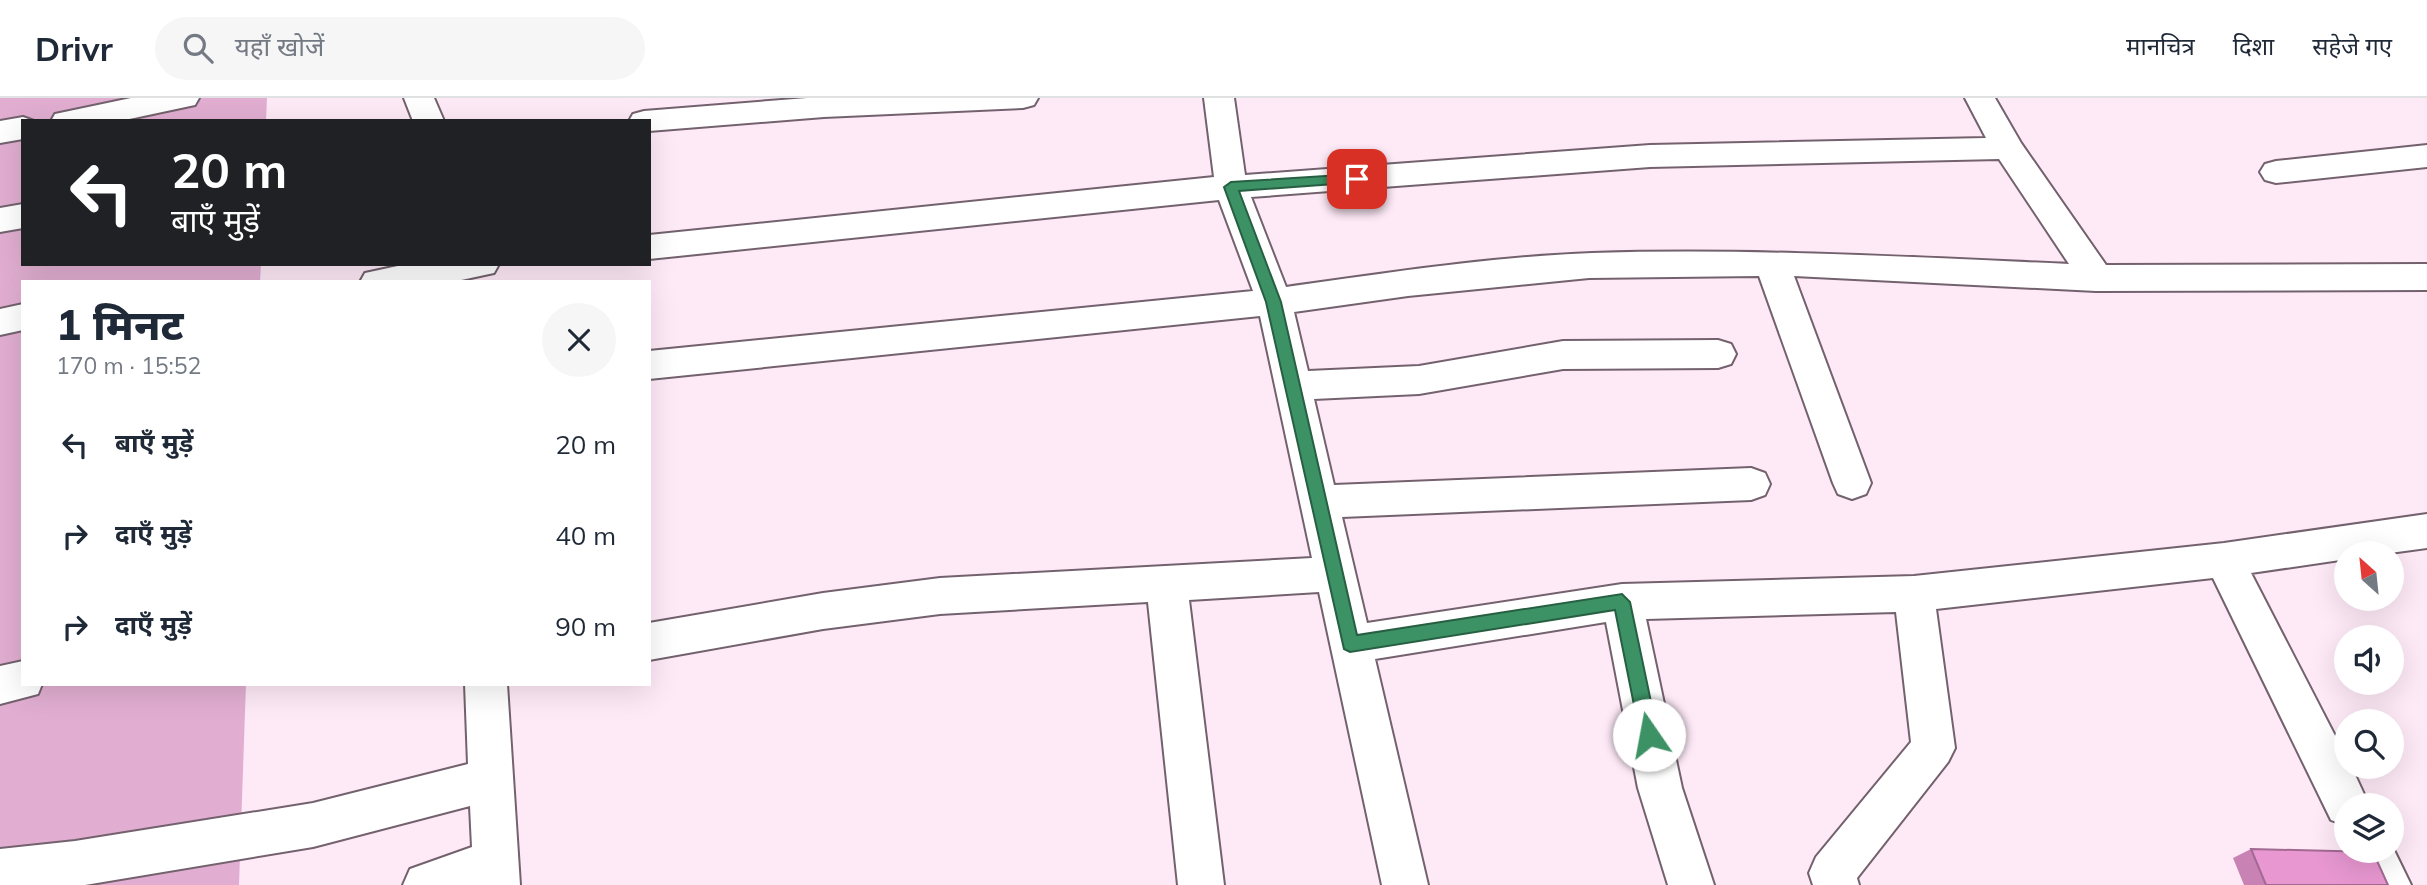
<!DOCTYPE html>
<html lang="hi">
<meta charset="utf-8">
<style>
:root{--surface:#fff;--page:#f6f6f7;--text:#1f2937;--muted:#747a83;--line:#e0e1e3}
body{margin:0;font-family:Mulish,"Noto Sans Devanagari",sans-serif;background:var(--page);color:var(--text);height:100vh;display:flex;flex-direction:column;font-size:26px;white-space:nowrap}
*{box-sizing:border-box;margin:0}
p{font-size:23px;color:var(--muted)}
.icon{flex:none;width:38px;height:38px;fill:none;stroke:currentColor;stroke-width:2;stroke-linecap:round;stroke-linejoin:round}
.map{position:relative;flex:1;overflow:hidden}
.panel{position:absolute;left:21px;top:182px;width:630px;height:406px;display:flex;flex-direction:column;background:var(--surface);border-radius:0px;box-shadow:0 7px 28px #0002}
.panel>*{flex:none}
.banner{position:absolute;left:21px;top:21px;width:630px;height:147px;border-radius:0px;box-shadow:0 7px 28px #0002;background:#202124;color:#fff;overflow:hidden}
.needle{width:46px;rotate:333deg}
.tools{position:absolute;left:2334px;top:443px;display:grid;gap:14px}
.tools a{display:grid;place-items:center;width:70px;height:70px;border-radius:50%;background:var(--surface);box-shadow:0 7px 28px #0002;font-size:35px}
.pin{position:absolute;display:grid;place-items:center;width:60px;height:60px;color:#fff;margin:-30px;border-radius:14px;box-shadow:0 4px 10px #0006}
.me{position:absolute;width:77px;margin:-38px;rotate:348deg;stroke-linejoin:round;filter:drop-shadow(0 0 5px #0008)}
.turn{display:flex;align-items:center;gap:24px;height:147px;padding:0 35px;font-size:32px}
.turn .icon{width:91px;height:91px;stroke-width:2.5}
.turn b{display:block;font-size:49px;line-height:60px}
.round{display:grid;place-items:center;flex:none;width:74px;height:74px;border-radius:37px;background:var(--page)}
.headline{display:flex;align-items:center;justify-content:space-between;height:119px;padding:0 35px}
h1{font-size:42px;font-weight:800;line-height:52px}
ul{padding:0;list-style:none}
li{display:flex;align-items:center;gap:21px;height:91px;padding:0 35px}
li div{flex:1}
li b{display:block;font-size:26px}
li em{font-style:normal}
header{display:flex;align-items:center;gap:42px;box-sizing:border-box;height:98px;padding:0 35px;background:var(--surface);border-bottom:2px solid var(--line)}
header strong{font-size:33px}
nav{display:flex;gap:38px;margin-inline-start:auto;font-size:24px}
.search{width:490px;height:63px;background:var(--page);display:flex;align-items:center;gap:18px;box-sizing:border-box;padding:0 24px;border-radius:38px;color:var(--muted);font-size:26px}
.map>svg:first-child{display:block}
.green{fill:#e1aed1}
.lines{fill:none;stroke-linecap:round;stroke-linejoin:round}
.minor-casing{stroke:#73626e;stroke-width:4}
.minor{fill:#fff;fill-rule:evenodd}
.wall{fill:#c882b4}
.building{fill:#e897d1;stroke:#a26a92;stroke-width:2}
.route{fill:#3c9265;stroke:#275f42;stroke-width:2}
</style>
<header>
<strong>Drivr</strong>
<div class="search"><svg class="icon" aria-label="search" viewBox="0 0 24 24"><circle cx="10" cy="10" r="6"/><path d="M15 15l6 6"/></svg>यहाँ खोजें</div>
<nav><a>मानचित्र</a><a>दिशा</a><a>सहेजे गए</a></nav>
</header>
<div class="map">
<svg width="2427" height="787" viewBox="0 0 2427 787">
<rect width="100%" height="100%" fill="#feeaf7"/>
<!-- green -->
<path class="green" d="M0,0H267L266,23H23V166H261L260,184H23V586H246L239,787H0Z"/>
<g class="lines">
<!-- minor casing -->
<g class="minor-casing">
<path id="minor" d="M131,0H199L195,7L120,23H51L55,16Z
M404,0H434L444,23H413Z
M807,0H1038L1034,7L1023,10L824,19L649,33V23H629L633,16L644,13Z
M1204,0H1234L1245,77L1650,47L1986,40L1965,0H1995L2021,45L2106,167L2427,166V192L2096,193L1794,178L1871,385L1866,396L1852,401L1838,396L1833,385L1759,178L1589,180L1408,198L1294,214L1308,273L1419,268L1563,243L1718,242L1731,246L1736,256L1731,266L1718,270L1563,271L1419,296L1314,301L1334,387L1751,370L1765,375L1770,386L1765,397L1751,402L1342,419L1367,525L1622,486L1914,478L2224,445L2427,416V450L2390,455H2347V461L2251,475L2347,661V668H2351L2369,707H2347V728L2331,722L2213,480L1936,511L1955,650L1948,664L1857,780L1859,787H1813L1809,775L1816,759L1911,644L1896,514L1646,521L1682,690L1714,787H1668L1638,690L1606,524L1375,561L1428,787H1382L1319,494L1189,502L1224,787H1178L1148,504L940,516L823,531L649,562V525L823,495L940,480L1312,460L1260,218L649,281V253L1253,193L1219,102L649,161V137L1214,79ZM1999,61L2069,166C1910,159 1751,150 1592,155C1489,159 1387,175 1286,189L1251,99L1650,69Z
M23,19L34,23H23V41L0,45V23Z
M2427,47V69L2276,85L2265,82L2260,74L2265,66L2276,63Z
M23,106V130L0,134V110Z
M407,166H499L494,175L452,184H360L365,175Z
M23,206V232L0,237V211Z
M23,563V586H42L38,596L0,606V568Z
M465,586H507L520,787H403L410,771L472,749L470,708L313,749L85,787H0V751L75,743L313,705L468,666Z
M2392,748L2411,787H2364L2347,752H2392Z"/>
</g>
<!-- minor -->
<use href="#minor" class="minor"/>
</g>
<!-- wall -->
<path class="wall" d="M2251,751L2388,787H2244L2233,760Z"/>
<!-- building -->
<path class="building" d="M2251,751L2373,754L2388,787H2266Z"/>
<!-- route -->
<path class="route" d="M1357,76L1364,81L1362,84L1239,93L1281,204L1357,537L1622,496L1630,504L1658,637L1655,643H1643L1640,637L1615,512L1350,554L1344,551L1266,204L1224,89L1231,84Z"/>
</svg>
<div class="tools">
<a><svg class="needle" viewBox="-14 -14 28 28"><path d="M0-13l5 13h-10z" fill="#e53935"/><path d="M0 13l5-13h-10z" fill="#747a83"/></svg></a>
<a><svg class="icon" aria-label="sound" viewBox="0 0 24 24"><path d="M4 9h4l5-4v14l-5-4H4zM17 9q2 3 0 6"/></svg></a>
<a><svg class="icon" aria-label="search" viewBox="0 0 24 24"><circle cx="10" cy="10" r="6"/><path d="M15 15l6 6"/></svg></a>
<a><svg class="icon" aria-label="layers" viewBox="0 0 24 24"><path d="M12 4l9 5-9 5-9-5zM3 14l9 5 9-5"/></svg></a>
</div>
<div class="pin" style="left:1357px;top:81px;background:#d93025"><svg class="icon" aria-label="arrive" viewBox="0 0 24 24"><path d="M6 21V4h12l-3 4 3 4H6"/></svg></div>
<svg class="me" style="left:1649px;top:637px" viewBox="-20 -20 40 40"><circle r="19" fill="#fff"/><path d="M0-13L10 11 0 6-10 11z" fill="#3c9265"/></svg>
<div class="banner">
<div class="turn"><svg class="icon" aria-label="left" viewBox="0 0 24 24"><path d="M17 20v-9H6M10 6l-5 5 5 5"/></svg><div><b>20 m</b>बाएँ मुड़ें</div></div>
</div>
<section class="panel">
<div class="headline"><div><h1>1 मिनट</h1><p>170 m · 15:52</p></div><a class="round"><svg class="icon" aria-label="close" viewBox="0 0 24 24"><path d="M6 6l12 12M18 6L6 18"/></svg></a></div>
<ul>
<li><svg class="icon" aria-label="left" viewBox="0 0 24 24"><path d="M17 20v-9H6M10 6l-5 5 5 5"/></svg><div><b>बाएँ मुड़ें</b></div><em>20 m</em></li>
<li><svg class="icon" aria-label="right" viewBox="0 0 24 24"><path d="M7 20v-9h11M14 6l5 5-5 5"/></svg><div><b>दाएँ मुड़ें</b></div><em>40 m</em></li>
<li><svg class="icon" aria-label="right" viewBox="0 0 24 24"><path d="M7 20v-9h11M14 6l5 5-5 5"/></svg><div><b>दाएँ मुड़ें</b></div><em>90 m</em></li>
</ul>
</section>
</div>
